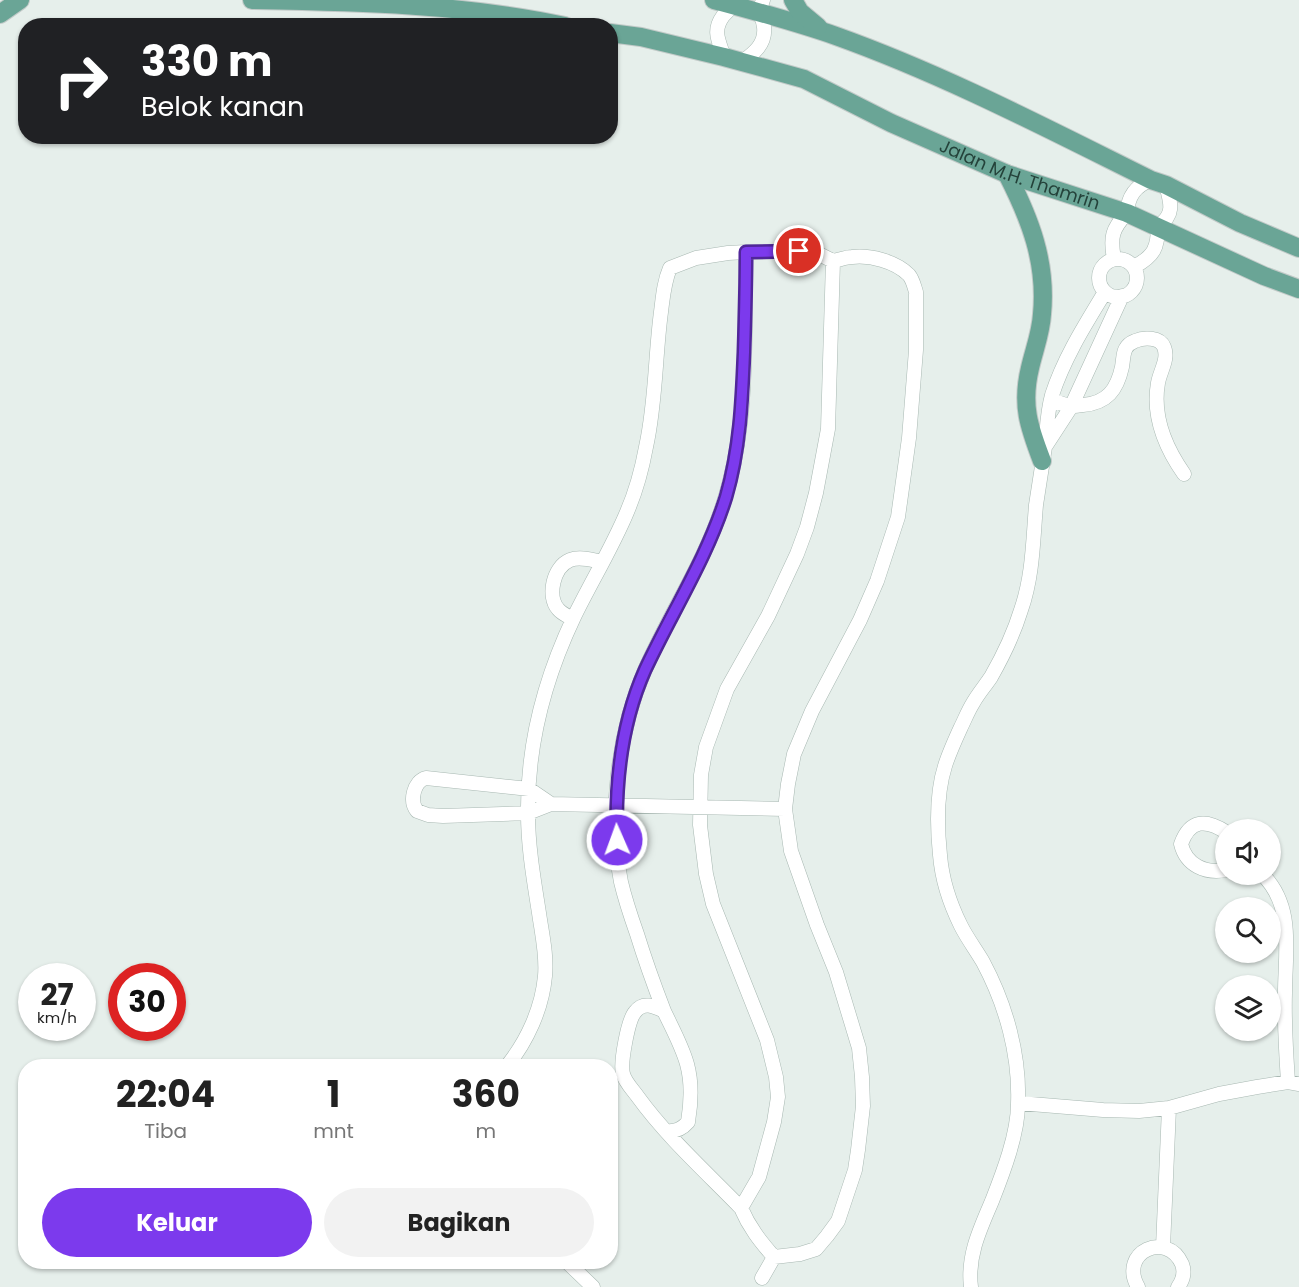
<!DOCTYPE html>
<html lang="id">
<style>
:root{--surface:#fff;--page:#f2f2f2;--text:#222;--muted:#767676;--accent:#7c3aed}
body{margin:0;font-family:Poppins,sans-serif;background:var(--page);color:var(--text);height:100vh;display:flex;flex-direction:column;font-size:22px;white-space:nowrap}
*{box-sizing:border-box;margin:0}
p{font-size:20px;color:var(--muted)}
.icon{flex:none;width:33px;height:33px;fill:none;stroke:currentColor;stroke-width:2;stroke-linecap:round;stroke-linejoin:round}
.map{position:relative;flex:1;overflow:hidden}
.sheet{position:absolute;left:18px;top:1059px;width:600px;height:210px;display:flex;flex-direction:column;background:var(--surface);border-radius:24px;box-shadow:0 2px 4px #0004}
.sheet>*{flex:none}
.guide{position:absolute;left:18px;top:18px;width:600px;height:126px;border-radius:24px;box-shadow:0 2px 4px #0004;background:#202124;color:#fff;overflow:hidden}
.controls{position:absolute;left:1215px;top:819px;display:grid;gap:12px}
.controls a{display:grid;place-items:center;width:66px;height:66px;border-radius:50%;background:var(--surface);box-shadow:0 2px 4px #0004;font-size:30px}
.speed{position:absolute;left:18px;top:963px;display:flex;gap:12px;font-size:30px;font-weight:700;text-align:center}
.speed>*{display:grid;place-content:center;width:78px;height:78px;border-radius:50%;background:var(--surface);box-shadow:0 2px 4px #0004;line-height:1}
.speed small{font-size:15px;font-weight:400}
.speed .limit{border:9px solid #d22;background:#fff;color:#111}
.pin{position:absolute;display:grid;place-items:center;width:51px;height:51px;color:#fff;margin:-26px;border:3px solid #fff;border-radius:50%;box-shadow:0 2px 6px #0007}
.me{position:absolute;width:66px;margin:-33px;rotate:358deg;stroke-linejoin:round;filter:drop-shadow(0 0 4px #0008)}
.turn{display:flex;align-items:center;gap:21px;height:126px;padding:0 24px;font-size:27px}
.turn .icon{width:78px;height:78px;stroke-width:2.5}
.turn b{display:block;font-size:42px;line-height:51px}
.eta{display:flex;justify-content:space-evenly;align-items:center;height:102px;text-align:center}
.eta b{font-size:36px;font-weight:700;line-height:42px}
.cta{display:flex;gap:12px;margin-top:auto;padding:12px 24px}
.cta a{flex:1;height:69px;border-radius:36px;background:var(--accent);color:#fff;font-size:24px;font-weight:700;line-height:69px;text-align:center}
.cta a+a{background:var(--page);color:var(--text)}
.map>svg:first-child{display:block}
.lines{fill:none;stroke-linecap:round;stroke-linejoin:round}
.minor-casing{stroke:#a8b8b2;stroke-width:15}
.major-casing{stroke:#c2cac8;stroke-width:20}
.minor{stroke:#fff;stroke-width:14}
.major{stroke:#6aa596;stroke-width:18}
.route-casing{stroke:#51269a;stroke-width:15}
.route{stroke:#7c3aed;stroke-width:10}
.labels{text-anchor:middle;stroke-width:4.5;stroke-linejoin:round;paint-order:stroke}
.street-label{font-size:18px;fill:#24423a;stroke:#f7fbf9}
</style>
<div class="map">
<svg width="1299" height="1287" viewBox="0 0 1299 1287">
<rect width="100%" height="100%" fill="#e6efeb"/>
<g class="lines">
<!-- minor casing -->
<g class="minor-casing">
<path id="minor" d="M724,57C719,41 712,31 723,16C728,11 732,7 734,0
M742,62C754,53 766,44 764,27C762,12 757,17 763,0
M1099 278a19 19 0 1 1 38 0a19 19 0 1 1-38 0Z
M1114,259C1110,237 1112,229 1127,213C1128,196 1135,186 1151,180
M1134,267C1154,256 1158,248 1158,226C1175,215 1171,203 1166,185
M1051,400C1057,402 1063,404 1069,406C1073,407 1078,406 1083,405C1107,403 1117,390 1122,367C1124,356 1122,346 1135,341C1144,337 1160,337 1164,347C1169,359 1160,371 1158,383C1152,417 1165,447 1184,474
M1045,447L1071,407L1122,296
M573,619C568,616 562,614 558,609C547,596 553,567 570,560C580,556 592,560 602,562
M426,778L529,789L551,804L528,813L443,816L428,815L417,811C409,801 414,781 426,778Z
M551,804L785,809
M1226,832C1206,819 1190,819 1181,844C1186,865 1205,874 1226,870
M1262,874C1295,906 1285,952 1285,993C1284,1023 1286,1052 1288,1082
M664,1011C654,985 645,960 637,934C631,917 625,899 621,882C608,816 618,733 644,672C670,612 708,558 726,495C749,418 744,332 746,252
M507,1066C527,1041 542,1009 545,976C547,955 542,934 539,913C534,881 528,847 528,814C527,746 545,678 574,617C591,582 612,548 627,512C636,491 642,469 646,447C656,402 655,357 661,312C663,296 664,282 670,268L696,258L728,253L746,252L799,251L819,254L833,261C839,260 846,257 852,257C870,255 895,261 909,275C913,280 914,286 916,292V350L909,438L898,517L877,581L860,620L812,711L794,754L788,784L785,809L791,851L817,925L836,972L859,1048L862,1077L863,1106L858,1150L855,1170L838,1221L827,1236L816,1249L800,1254L774,1257L762,1278
M1019,1103L1103,1110L1139,1111L1169,1108L1219,1094L1257,1087L1288,1082L1299,1084
M666,1131C676,1132 682,1129 688,1122C691,1104 692,1082 687,1064C682,1046 672,1028 664,1011C654,1006 643,1001 635,1012C628,1020 620,1063 623,1074C625,1082 633,1090 638,1097C667,1137 706,1172 741,1208C749,1227 760,1241 774,1257
M741,1208L759,1177L774,1122L778,1097L776,1077L767,1040L713,904L706,874L700,825L701,775L706,747L727,689L768,616L797,554L807,527L816,493L828,429L833,261
M1163,1247L1169,1108
M567,1262L593,1287
M971,1287C967,1256 980,1229 992,1201C1003,1173 1018,1134 1018,1104C1020,1055 1006,1005 983,962C976,950 967,938 961,926C950,904 942,880 940,855C937,826 936,794 945,766C949,753 955,740 961,727C965,719 968,711 973,703C978,694 985,686 991,677C1003,656 1014,633 1021,610C1033,576 1033,540 1036,505C1039,486 1042,467 1045,447C1047,430 1047,413 1052,395C1064,358 1085,325 1105,292
M1138,1287C1118,1252 1167,1230 1182,1264C1185,1272 1183,1280 1178,1287"/>
</g>
<!-- major casing -->
<g class="major-casing">
<g id="major">
<path d="M252,0C357,2 463,4 565,26"/>
<path d="M714,0C755,11 796,22 836,36C945,75 1048,129 1151,180L1166,185L1240,223L1299,248"/>
<path d="M793,0L800,12L818,27"/>
<path d="M0,14L20,0"/>
<path id="s1" d="M610,33L641,37L724,57L804,79L891,123L1007,174L1127,213L1264,276L1299,289"/>
<path d="M1007,174C1030,219 1047,262 1042,314C1041,333 1034,350 1030,368C1021,405 1029,427 1042,461"/>
</g>
</g>
<!-- minor -->
<use href="#minor" class="minor"/>
<!-- major -->
<use href="#major" class="major"/>
</g>
<g class="lines">
<!-- route casing -->
<g class="route-casing">
<path id="route" d="M617,840C615,782 621,724 645,670C672,612 707,558 726,497C740,449 742,401 744,352C745,319 746,285 746,252L799,251"/>
</g>
<!-- route -->
<use href="#route" class="route"/>
</g>
<g class="labels">
<!-- street labels -->
<g class="street-label">
<text dy="6" stroke="none"><textPath href="#s1" startOffset="436">Jalan M.H. Thamrin</textPath></text>
</g>
</g>
</svg>
<div class="controls">
<a><svg class="icon" aria-label="sound" viewBox="0 0 24 24"><path d="M4 9h4l5-4v14l-5-4H4zM17 9q2 3 0 6"/></svg></a>
<a><svg class="icon" aria-label="search" viewBox="0 0 24 24"><circle cx="10" cy="10" r="6"/><path d="M15 15l6 6"/></svg></a>
<a><svg class="icon" aria-label="layers" viewBox="0 0 24 24"><path d="M12 4l9 5-9 5-9-5zM3 14l9 5 9-5"/></svg></a>
</div>
<div class="speed"><div>27<small>km/h</small></div><div class="limit">30</div></div>
<div class="pin" style="left:799px;top:251px;background:#d93025"><svg class="icon" aria-label="arrive" viewBox="0 0 24 24"><path d="M6 21V4h12l-3 4 3 4H6"/></svg></div>
<svg class="me" style="left:617px;top:840px" viewBox="-20 -20 40 40"><circle r="17" fill="#7c3aed" stroke="#fff" stroke-width="3"/><path d="M0-11L8 9 0 5-8 9z" fill="#fff"/></svg>
<div class="guide">
<div class="turn"><svg class="icon" aria-label="right" viewBox="0 0 24 24"><path d="M7 20v-9h11M14 6l5 5-5 5"/></svg><div><b>330 m</b>Belok kanan</div></div>
</div>
<section class="sheet">
<div class="eta">
<div><b>22:04</b><p>Tiba</p></div>
<div><b>1</b><p>mnt</p></div>
<div><b>360</b><p>m</p></div>
</div>
<div class="cta"><a>Keluar</a><a>Bagikan</a></div>
</section>
</div>
